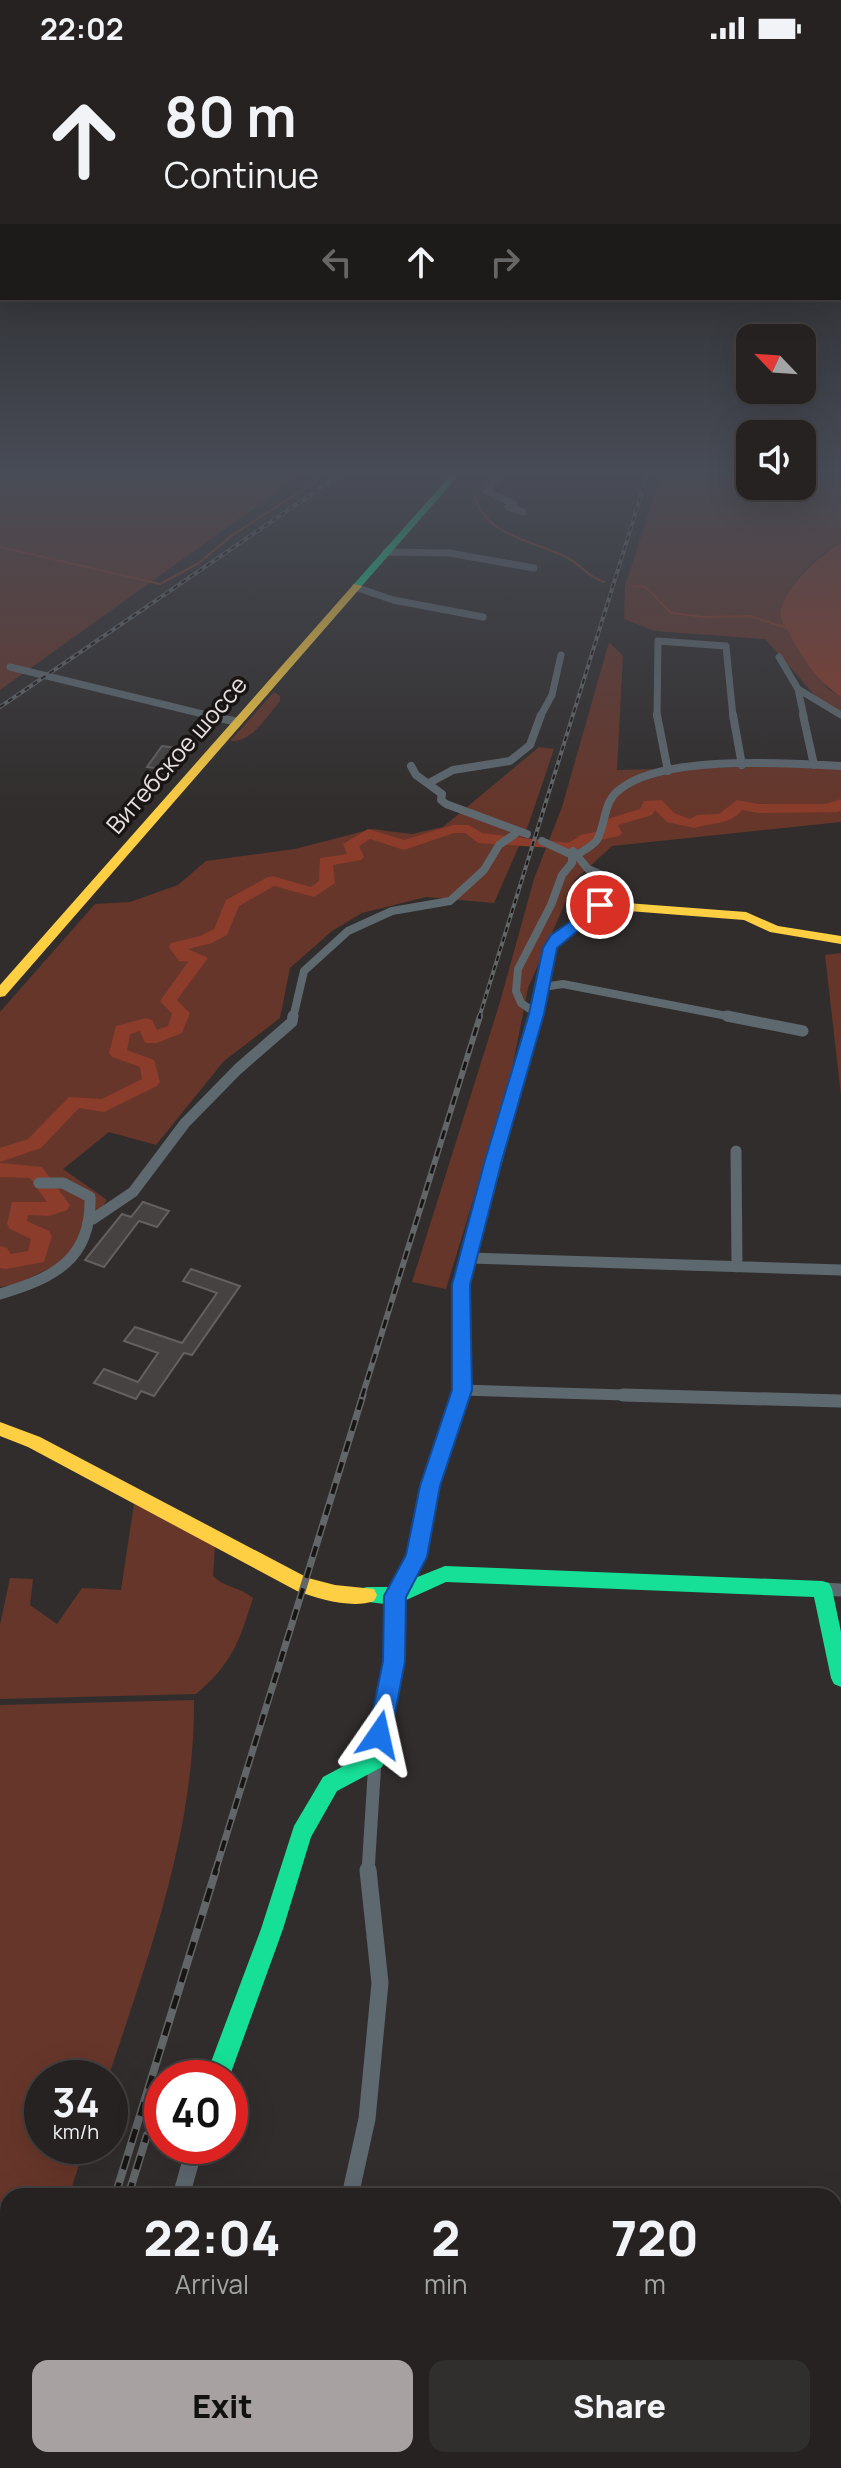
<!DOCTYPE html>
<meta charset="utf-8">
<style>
:root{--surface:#252221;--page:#312f2e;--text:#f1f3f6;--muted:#a3a4a5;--line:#423f3f;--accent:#a7a2a1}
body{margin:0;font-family:Manrope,sans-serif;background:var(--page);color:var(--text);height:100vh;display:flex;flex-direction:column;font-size:30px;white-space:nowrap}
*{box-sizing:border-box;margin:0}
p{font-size:26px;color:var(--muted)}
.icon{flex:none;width:44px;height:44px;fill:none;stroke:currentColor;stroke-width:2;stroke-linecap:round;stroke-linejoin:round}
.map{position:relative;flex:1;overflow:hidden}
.side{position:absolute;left:0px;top:2132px;width:842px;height:280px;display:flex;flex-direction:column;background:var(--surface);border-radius:24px 24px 0 0;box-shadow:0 8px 32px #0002,0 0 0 2px var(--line)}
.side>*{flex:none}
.banner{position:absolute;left:0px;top:0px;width:842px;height:244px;box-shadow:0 8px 32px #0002,0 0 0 2px var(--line);background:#252221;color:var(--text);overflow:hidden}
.needle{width:52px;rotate:295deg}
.tools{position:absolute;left:736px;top:268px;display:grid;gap:16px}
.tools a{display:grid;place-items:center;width:80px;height:80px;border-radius:16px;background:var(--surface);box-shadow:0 8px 32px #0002,0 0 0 2px var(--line);font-size:40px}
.speed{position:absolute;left:24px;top:2004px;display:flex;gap:16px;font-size:40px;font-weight:700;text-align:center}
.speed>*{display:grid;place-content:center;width:104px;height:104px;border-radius:50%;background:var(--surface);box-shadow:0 8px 32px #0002,0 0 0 2px var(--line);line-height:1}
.speed small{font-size:20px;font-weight:400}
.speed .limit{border:12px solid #d22;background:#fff;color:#111}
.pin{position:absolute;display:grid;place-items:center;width:68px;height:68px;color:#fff;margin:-34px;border:4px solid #fff;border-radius:50%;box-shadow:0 2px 8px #0007}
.me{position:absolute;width:88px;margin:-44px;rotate:11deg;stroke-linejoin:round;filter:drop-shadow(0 0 6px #0008)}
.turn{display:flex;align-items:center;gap:28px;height:168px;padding:0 32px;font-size:36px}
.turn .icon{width:104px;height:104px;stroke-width:2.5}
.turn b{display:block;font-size:56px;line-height:68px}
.lanes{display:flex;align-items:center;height:76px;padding:0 32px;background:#0003;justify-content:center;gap:40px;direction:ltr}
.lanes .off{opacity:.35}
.eta{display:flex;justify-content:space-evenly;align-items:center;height:136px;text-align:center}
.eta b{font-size:48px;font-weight:800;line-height:56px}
.button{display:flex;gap:16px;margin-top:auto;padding:16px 32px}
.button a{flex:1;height:92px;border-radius:16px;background:var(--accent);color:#111;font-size:32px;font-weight:800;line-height:92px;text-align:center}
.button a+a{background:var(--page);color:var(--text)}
.status{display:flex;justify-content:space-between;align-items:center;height:56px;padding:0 40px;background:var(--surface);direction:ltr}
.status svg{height:22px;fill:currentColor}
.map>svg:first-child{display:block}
.green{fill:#67362a}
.water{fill:#8b3c2a}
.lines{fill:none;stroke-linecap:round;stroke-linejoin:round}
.stream{stroke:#8b3c2a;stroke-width:2}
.river{fill:#8b3c2a;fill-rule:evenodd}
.building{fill:#454241;stroke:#646060;stroke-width:2}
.street-far4{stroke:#5e686f;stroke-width:7}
.street-far3{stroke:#5e686f;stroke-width:8}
.street-far2{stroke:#5e686f;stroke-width:11}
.street-far1{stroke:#5e686f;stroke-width:13}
.street{stroke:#5e686f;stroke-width:17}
.fast{fill:#16e098;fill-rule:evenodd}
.slow{fill:#ffcf43;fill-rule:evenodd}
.rail-far3-casing{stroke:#636668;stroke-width:4}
.rail-far2-casing{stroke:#636668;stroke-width:6}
.rail-far1-casing{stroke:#636668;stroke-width:7}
.rail-casing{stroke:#636668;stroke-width:8}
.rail-far3{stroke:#191514;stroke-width:2;stroke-dasharray:5;stroke-linecap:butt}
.rail-far2{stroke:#191514;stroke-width:3;stroke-dasharray:9;stroke-linecap:butt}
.rail-far1{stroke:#191514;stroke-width:4;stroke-dasharray:11;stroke-linecap:butt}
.rail{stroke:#191514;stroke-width:5;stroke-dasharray:14;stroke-linecap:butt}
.route{fill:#1a73e8;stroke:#114b97;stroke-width:2}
.labels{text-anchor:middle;stroke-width:7;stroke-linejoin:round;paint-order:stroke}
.far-street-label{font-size:24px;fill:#e6e1e0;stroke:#191514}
</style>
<div class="status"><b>22:02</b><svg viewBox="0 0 49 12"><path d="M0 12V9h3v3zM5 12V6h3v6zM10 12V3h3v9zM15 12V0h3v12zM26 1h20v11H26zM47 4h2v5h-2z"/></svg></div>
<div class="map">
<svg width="841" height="2412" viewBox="0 0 841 2412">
<rect width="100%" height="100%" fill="#312d2c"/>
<!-- green -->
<path class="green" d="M0,420H299L0,634Z
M661,420H750V430H802V420H841V487C813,501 783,531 781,564L828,633L841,641V659L826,652L765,583L654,575L624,563L625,530Z
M609,586L623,600L617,714L841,709V766L612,790L575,824L528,932L510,1023L446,1233L412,1226L500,946L534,823L562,751Z
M274,636L280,640V645C267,660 252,687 230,685Z
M539,691L554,693L529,767L494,847L426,841L362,857L332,875L290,912L280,962L224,1005L156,1089L109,1076L63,1113L107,1144L64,1205L17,1228L0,1231V956L95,848L130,846L178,829L206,805L295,793L372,773L412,778L443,771Z
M841,897V1039L825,899Z
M134,1448L215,1490L213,1520C225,1532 240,1531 253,1542C239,1586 232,1608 196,1638L0,1643V1569L10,1522L33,1523L30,1549L57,1568L82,1532L121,1534Z
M194,1644C195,1775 149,1899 108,2022H42V2090H85L69,2140H8V2300L0,2316V1649Z"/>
<!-- water -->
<path class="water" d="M841,487V641C817,625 804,604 790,579C788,574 782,568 781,562C777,537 821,497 841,487Z"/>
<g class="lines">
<!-- stream -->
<path class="stream" d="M490,420L492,422L474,438C485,482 534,484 568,502C581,509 589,522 604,526
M0,491L160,528L199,507L231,480L324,420
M632,530L646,531L671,557L704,561L750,560L787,572"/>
<!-- river -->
<path class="river" d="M841,743V755L837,756L758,757L742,754C731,769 708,767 694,772L667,766L655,754L652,759L618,769L622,777L619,780L591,786L570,797L552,792L478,787L465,777H454L404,794L370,783L359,790L364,801L361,804L333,809L335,827L314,841L274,830L239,850L227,879L212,887L188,893L208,902L177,944L190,957L182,977L157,987H145L140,975L130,978L127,994L154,1004L160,1026L157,1030L104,1056L79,1052L41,1092L0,1106V1092L28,1083L69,1041L102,1043L142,1023L140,1011L112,1001L109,997L116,970L146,962L152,964L157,974L168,970L172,958L160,945L188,906L179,905L169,891L171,887L200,880L214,873L226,844L266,822L272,820L311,831L319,825L320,802L347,798L343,788L368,773L404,784L453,769H469L482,777L568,787L581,779L605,774L602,767L604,764L640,753L644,745L662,744L674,757L690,763L697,759L719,758L737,744L758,748H826Z
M0,1107L42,1111L70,1149L67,1154L49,1160L28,1159L27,1165L49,1175L52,1180L44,1206L6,1213L0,1212V1190L7,1192L11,1198L28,1195L31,1183L10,1173L7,1168L12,1146H47L30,1122L0,1121Z"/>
</g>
<!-- building -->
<path class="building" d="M162,690L176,692L162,713L147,711Z
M143,1146L169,1155L157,1171L139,1165L104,1211L85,1204L122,1158L131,1161Z
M191,1213L240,1230L192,1299L184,1297L154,1340L141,1335L136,1343L94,1327L104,1313L138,1326L158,1297L124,1285L135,1271L182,1287L217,1237L183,1225Z"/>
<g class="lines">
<!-- street-far4 -->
<path class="street-far4" d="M500,420L486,435L514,448L508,451L523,456
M386,496L449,497L534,512
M355,531L393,544L483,561
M779,601L798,633L804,661
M10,611L215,661
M798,633L841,659
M540,661L552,639L561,599
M657,661L658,585L726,590L733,661"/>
<!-- street-far3 -->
<path class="street-far3" d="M206,659L238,666
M657,659L668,715
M733,659L742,709
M803,659L814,709
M411,710L416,719L442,738L441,744L446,748L527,778
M429,727L453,714L510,705L530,689L541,659
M573,795L588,813L616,825L617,830L600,849
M578,798C584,794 594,789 597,784C606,768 603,746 619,734C662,698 786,707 841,710
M543,931L563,928L737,962
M537,958L521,947L516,935L518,913L551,849L562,819L572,807V799L542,785
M293,962L304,915L348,875L392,855L450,845L484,814L499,789L515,778"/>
<!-- street-far2 -->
<path class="street-far2" d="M727,960L803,975
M736,1095L737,1211
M93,1163L133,1136L185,1067L238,1013L292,966L293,960
M468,1202L841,1214
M0,1238C54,1222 92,1203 90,1141L63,1127H39
M462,1334L692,1341"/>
<!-- street-far1 -->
<path class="street-far1" d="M623,1339L841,1345
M822,1533L841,1534
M368,1816L375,1704"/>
<!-- street -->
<path class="street" d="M181,2140L195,2090
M350,2140L367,2063L380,1927L368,1814
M99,2412L102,2404
M267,2412L282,2404"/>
<!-- fast -->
<path class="fast" d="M450,420H458L360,532H354V528Z
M519,1013L526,1018L469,1229L471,1334L439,1430L426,1501L415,1522L445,1510L822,1525L829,1527L832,1533L841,1576V1631L834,1628L831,1622L814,1541L446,1526L404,1545V1605L385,1704L382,1711L337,1735L311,1781L283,1873L229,2022H205L261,1873L294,1770L323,1721L366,1698L384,1605L385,1548L360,1545L357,1539L360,1533L367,1531H390L408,1500L421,1430L453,1334V1229L512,1018Z"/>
<!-- slow -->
<path class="slow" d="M354,528L362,530L5,940L0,941V929Z
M600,845L746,856L778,870L841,880V888L770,876L744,864L603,853L556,893L544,958L526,1018L524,1021H514L512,1018L530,958L543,892L596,846Z
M0,1366L40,1381L308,1522L335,1529L374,1533L377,1539L374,1545C352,1553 319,1543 297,1535L28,1391L0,1380Z"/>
<!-- rail-far3 casing -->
<g class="rail-far3-casing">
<path id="rail-far3" d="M0,651L338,420
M479,962L647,420"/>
</g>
<!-- rail-far2 casing -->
<g class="rail-far2-casing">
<path id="rail-far2" d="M362,1341L480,960"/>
</g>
<!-- rail-far1 casing -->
<g class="rail-far1-casing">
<path id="rail-far1" d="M215,1816L363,1339"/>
</g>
<!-- rail casing -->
<g class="rail-casing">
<path id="rail" d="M115,2140L216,1814
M128,2140L147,2079
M18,2412L22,2404
M33,2412L36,2404"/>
</g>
<!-- rail-far3 -->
<use href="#rail-far3" class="rail-far3"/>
<!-- rail-far2 -->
<use href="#rail-far2" class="rail-far2"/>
<!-- rail-far1 -->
<use href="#rail-far1" class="rail-far1"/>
<!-- rail -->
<use href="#rail" class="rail"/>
</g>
<!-- sky -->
<linearGradient id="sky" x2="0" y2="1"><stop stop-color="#1b1918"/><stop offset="0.55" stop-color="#484c56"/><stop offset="1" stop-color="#484c56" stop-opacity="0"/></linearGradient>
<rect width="841" height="757" fill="url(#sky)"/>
<!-- route -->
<path class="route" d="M600,845L605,846V852L557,892L544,958L502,1104L470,1229L472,1334L440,1430L427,1501L406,1541L405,1605L391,1679L388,1687L379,1690L371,1687L368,1679L383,1605L384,1540L406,1499L420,1430L452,1334V1229L485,1104L529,958L543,892L551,879Z"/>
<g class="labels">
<!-- far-street labels -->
<g class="far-street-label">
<text transform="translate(177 699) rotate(-49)" y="8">Витебское шоссе</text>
</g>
</g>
</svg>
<div class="tools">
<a><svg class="needle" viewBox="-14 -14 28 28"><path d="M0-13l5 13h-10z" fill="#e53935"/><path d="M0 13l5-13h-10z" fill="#a3a4a5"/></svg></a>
<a><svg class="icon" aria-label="sound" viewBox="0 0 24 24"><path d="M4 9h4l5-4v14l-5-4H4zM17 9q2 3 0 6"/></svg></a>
</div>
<div class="speed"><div>34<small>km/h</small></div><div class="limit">40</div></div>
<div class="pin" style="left:600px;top:849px;background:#d93025"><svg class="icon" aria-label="arrive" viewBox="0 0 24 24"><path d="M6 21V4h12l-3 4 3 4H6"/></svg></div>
<svg class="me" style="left:379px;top:1679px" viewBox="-20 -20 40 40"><path d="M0-17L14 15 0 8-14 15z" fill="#1a73e8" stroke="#fff" stroke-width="4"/></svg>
<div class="banner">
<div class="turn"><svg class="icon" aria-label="ahead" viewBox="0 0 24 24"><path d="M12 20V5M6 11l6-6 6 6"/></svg><div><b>80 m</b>Continue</div></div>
<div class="lanes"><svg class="icon off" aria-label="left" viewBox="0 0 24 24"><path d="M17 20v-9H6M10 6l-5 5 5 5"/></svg><svg class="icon" aria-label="ahead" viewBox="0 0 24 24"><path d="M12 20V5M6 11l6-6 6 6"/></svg><svg class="icon off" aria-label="right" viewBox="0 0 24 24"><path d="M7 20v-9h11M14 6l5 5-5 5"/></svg></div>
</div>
<section class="side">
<div class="eta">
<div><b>22:04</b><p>Arrival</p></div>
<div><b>2</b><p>min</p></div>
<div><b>720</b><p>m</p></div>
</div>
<div class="button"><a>Exit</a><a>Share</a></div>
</section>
</div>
